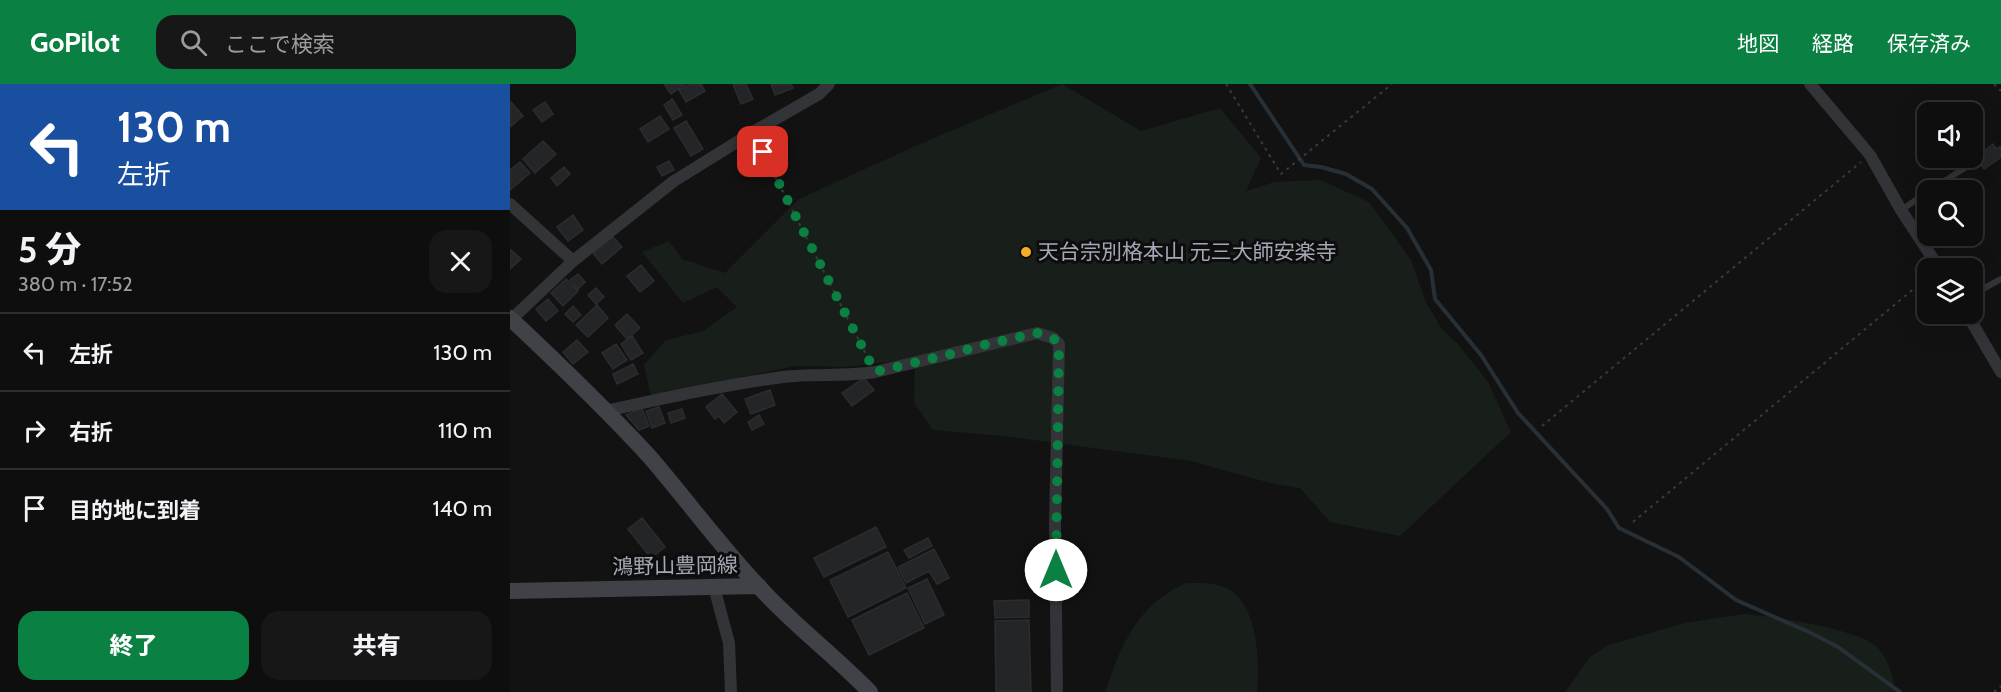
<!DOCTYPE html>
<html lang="ja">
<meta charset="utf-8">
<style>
:root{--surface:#0e0e0e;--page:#171717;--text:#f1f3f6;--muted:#9b9c9e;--line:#2e2e2e;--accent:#0b8043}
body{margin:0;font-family:Cabin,"Noto Sans JP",sans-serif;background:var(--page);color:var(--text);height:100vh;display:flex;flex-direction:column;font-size:22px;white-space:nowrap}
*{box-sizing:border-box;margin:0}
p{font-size:20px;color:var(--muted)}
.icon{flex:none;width:33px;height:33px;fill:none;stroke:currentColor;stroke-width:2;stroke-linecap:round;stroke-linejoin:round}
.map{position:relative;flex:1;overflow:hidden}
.panel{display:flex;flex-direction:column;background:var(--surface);width:510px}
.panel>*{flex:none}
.banner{background:#1a4fa0;color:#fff;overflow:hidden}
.controls{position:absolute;left:1407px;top:18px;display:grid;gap:12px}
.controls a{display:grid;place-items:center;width:66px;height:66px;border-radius:12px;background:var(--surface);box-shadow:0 6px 24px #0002,0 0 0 2px var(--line);font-size:30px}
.pin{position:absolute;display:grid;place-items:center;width:51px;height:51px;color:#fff;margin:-26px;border-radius:12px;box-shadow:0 3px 9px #0006}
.me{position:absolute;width:66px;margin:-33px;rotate:0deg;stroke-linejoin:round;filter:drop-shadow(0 0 4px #0008)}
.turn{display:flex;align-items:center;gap:21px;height:126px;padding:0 18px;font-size:27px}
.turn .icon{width:78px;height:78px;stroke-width:2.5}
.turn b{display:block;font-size:42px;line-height:51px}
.round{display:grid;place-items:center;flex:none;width:63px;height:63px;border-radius:18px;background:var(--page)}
.summary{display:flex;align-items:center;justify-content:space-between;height:102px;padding:0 18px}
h1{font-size:36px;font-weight:800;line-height:45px}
.button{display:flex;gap:12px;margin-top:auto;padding:12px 18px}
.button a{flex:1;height:69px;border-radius:18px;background:var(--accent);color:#fff;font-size:24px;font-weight:800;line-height:69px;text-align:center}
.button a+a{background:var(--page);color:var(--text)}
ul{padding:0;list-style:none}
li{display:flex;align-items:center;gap:18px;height:78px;padding:0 18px;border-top:2px solid var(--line)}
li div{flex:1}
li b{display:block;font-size:22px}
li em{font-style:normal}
header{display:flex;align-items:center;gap:36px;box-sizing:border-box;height:84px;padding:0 30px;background:var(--accent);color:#fff}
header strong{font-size:28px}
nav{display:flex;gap:33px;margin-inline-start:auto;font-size:21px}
.search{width:420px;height:54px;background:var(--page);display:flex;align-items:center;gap:15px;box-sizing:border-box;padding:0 21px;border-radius:18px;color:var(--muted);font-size:22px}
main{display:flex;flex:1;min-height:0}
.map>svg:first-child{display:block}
.green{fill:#181e19}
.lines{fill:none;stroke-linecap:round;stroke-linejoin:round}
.stream{stroke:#283037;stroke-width:4}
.building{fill:#242527;stroke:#2b2c2f;stroke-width:1.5}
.path{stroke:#383a3f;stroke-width:2;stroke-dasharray:3 4.5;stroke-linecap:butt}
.lane{stroke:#333438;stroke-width:6}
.street{stroke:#333438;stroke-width:12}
.secondary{stroke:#404248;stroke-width:16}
.route{stroke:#0b8043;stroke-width:10;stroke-dasharray:0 18}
.poi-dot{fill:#f5ad28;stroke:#0d0d0e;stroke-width:2}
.labels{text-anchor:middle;stroke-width:6;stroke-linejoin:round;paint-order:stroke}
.poi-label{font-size:21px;fill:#a3a8b4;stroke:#0d0d0e;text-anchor:start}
.street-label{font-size:21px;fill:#a3a8b4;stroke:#0d0d0e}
</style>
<header>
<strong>GoPilot</strong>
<div class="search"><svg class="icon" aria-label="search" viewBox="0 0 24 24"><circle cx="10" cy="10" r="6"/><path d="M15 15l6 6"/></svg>ここで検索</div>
<nav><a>地図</a><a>経路</a><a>保存済み</a></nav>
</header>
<main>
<section class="panel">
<div class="banner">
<div class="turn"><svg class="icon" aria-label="left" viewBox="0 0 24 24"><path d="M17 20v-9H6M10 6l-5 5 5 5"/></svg><div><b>130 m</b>左折</div></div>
</div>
<div class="summary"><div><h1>5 分</h1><p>380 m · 17:52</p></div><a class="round"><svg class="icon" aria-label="close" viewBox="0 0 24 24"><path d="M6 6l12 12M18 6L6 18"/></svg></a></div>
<ul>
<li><svg class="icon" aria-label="left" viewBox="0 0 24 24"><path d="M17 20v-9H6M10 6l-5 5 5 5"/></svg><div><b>左折</b></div><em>130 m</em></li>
<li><svg class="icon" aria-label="right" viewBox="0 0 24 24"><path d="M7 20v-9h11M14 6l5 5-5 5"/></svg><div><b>右折</b></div><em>110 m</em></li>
<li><svg class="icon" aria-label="arrive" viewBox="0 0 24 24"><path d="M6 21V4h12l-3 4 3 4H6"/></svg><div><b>目的地に到着</b></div><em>140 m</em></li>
</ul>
<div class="button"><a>終了</a><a>共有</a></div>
</section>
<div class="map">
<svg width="1491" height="608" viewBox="0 0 1491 608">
<rect width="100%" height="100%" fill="#121213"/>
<!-- green -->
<path class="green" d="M552,0L631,47L710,24L751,74L736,107L764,98L810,96L859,118L901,176L915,216L931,244L947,259L978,298L1001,348L890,452L820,438L790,404L764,400L681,377L493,352L423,346L404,319L405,275L336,283L285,282L141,312L134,281L156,256L193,247L227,223L207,203L173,219L132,168L159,157L172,175L215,189L289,115L403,63Z
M676,499C690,499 705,498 718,505C748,520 750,579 747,608H595C611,561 628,520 676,499Z
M1234,530C1263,533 1351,544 1369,565C1379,577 1383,592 1385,608H1055L1080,573L1096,562L1174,539Z"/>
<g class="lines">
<!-- stream -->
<path class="stream" d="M740,0L794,81L811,83L836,90L862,105L897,144L921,186L925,215L971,271L1008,329L1097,425L1109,444L1169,473L1226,516L1301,549L1328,563L1390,608"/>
</g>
<!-- building -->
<path class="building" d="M154,0H175L161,10Z
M180,0H191L195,7L176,18L169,6Z
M223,0H236L243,15L231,20Z
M261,0H281L283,4L265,11Z
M162,15L172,31L163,36L154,21Z
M1,18L13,32L0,43V19Z
M35,18L43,30L32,38L23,26Z
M150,32L159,45L138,58L130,45Z
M176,37L193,65L181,72L164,44Z
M1463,43L1471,56L1468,58L1471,63L1466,67L1464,65L1462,66Z
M33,57L46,70L25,89L13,75Z
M1483,60L1486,65L1491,62V73L1474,85L1468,77L1472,74L1469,71Z
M159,77L164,86L152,92L147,83Z
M10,78L20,89L0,106V86Z
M54,83L60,90L47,102L41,94Z
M63,131L73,146L58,157L47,143Z
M103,153L112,163L92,180L83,169Z
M1,166L11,175L0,185V167Z
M131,181L144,197L130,208L117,192Z
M68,190L75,198L68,205L60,196Z
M56,195L68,207L53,222L41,209Z
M86,204L94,213L86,220L78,211Z
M38,215L48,227L36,237L26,225Z
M87,221L98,234L78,253L66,241Z
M63,222L71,231L63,238L55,230Z
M117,230L130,244L117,255L105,241Z
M122,252L133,269L121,276L111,260Z
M67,256L78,268L63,280L53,268Z
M106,260L117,276L103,285L92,269Z
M123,280L128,290L107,300L103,290Z
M354,294L364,306L342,322L332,309Z
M260,306L265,321L241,330L235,315Z
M212,310L227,328L214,339L209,332L205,335L196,323Z
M149,323L155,339L142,344L136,327Z
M132,324L139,342L129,346L116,331Z
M172,325L175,334L161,339L158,329Z
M249,331L254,340L242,346L238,338Z
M132,434L155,463L141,474L118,445Z
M366,443L376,463L314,493L304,474Z
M418,454L422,462L399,474L394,466Z
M424,465L439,494L427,500L419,487L396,499L388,483Z
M378,468L396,504L338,533L320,496Z
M417,495L434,531L415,540L398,504Z
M397,509L414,544L359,571L342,536Z
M519,516V533L485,534L484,517Z
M519,536L521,608H486L485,537Z"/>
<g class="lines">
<!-- path -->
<path class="path" d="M716,0L771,90L882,0
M1484,0L1491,7
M248,59L360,278
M1032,342L1351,78
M1123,438L1418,193
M1484,608L1491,602"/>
<!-- lane -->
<path class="lane" d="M1420,106L1455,84
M1391,126L1418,108
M1462,211L1491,195"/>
<!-- street -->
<path class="street" d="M1300,0L1360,71L1391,126L1429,184
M0,120L63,177
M1457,230L1491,288
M2,235L63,177L164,97L243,48L309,10L319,0
M96,327C155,314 213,301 273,293C303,289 334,293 365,288L527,249L543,254L549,260L545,440L547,608
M204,503L219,559L221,608"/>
<!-- secondary -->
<path class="secondary" d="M0,234C48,279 95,324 139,372C177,416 211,463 251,505C285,542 325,572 360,608
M0,507L249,502"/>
</g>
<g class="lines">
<!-- route -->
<path class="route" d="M253,68L365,288L441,270L474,261L527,249L543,254L549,260L546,486"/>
</g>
<!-- markers -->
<circle class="poi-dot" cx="516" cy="168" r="6"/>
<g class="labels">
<!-- poi labels -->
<g class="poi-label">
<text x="528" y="175">天台宗別格本山 元三大師安楽寺</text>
</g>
<!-- street labels -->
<g class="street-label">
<text transform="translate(165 482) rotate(-1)" y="7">鴻野山豊岡線</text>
</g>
</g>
</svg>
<div class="controls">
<a><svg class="icon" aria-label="sound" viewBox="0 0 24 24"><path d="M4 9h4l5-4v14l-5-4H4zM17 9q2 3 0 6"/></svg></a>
<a><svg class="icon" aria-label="search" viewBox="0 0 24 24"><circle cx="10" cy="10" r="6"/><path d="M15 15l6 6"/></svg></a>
<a><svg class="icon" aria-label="layers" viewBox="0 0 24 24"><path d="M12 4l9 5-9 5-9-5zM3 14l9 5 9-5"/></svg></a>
</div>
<div class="pin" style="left:253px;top:68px;background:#d93025"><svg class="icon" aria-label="arrive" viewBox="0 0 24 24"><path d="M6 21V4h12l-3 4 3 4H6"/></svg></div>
<svg class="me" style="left:546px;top:486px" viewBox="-20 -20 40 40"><circle r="19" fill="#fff"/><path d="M0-13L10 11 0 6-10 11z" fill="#0b8043"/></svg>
</div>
</main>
